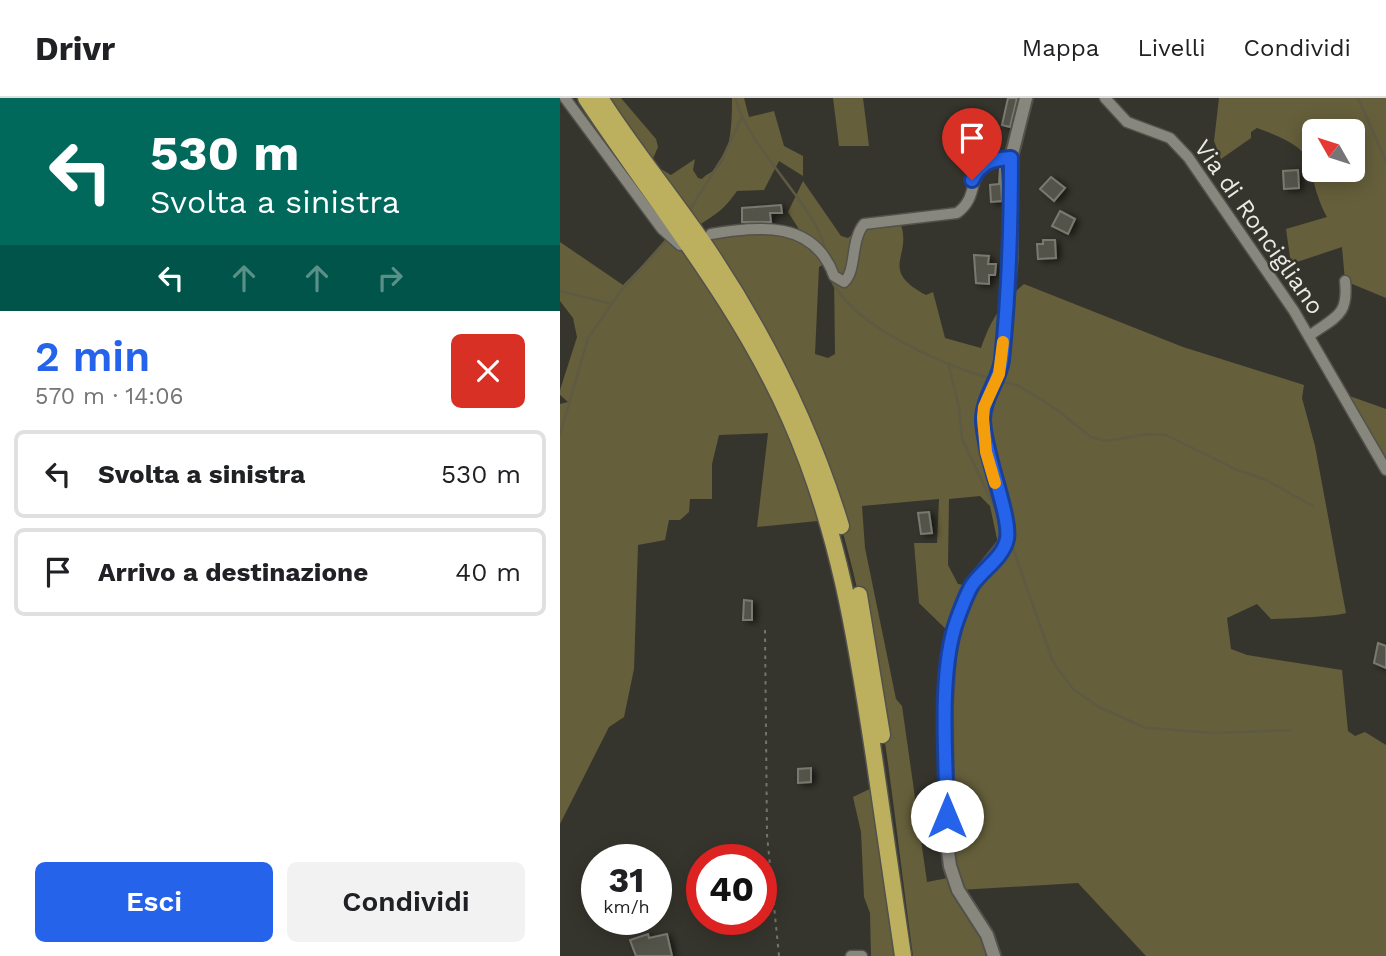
<!DOCTYPE html>
<html lang="it">
<meta charset="utf-8">
<style>
:root{--surface:#fff;--page:#f2f2f2;--text:#202124;--muted:#757577;--line:#e0e0e0;--accent:#2563eb}
body{margin:0;font-family:"Work Sans",sans-serif;background:var(--page);color:var(--text);height:100vh;display:flex;flex-direction:column;font-size:26px;white-space:nowrap}
*{box-sizing:border-box;margin:0}
p{font-size:23px;color:var(--muted)}
.icon{flex:none;width:38px;height:38px;fill:none;stroke:currentColor;stroke-width:2;stroke-linecap:round;stroke-linejoin:round}
.map{position:relative;flex:1;overflow:hidden}
.side{display:flex;flex-direction:column;background:var(--surface);width:560px}
.side>*{flex:none}
.banner{background:#00695c;color:#fff;overflow:hidden}
.needle{width:46px;rotate:309deg}
.tools{position:absolute;left:742px;top:21px;display:grid;gap:14px}
.tools a{display:grid;place-items:center;width:63px;height:63px;border-radius:10px;background:var(--surface);box-shadow:0 4px 18px #0003;font-size:35px}
.speed{position:absolute;left:21px;top:746px;display:flex;gap:14px;font-size:35px;font-weight:700;text-align:center}
.speed>*{display:grid;place-content:center;width:91px;height:91px;border-radius:50%;background:var(--surface);box-shadow:0 4px 18px #0003;line-height:1}
.speed small{font-size:18px;font-weight:400}
.speed .limit{border:10px solid #d22;background:#fff;color:#111}
.pin{position:absolute;display:grid;place-items:center;width:60px;height:60px;color:#fff;margin:-72px -30px;border-radius:50% 50% 50% 0;rotate:-45deg;box-shadow:0 0 7px #0007}
.pin .icon{rotate:45deg}
.me{position:absolute;width:77px;margin:-38px;rotate:0deg;stroke-linejoin:round;filter:drop-shadow(0 0 5px #0008)}
.turn{display:flex;align-items:center;gap:24px;height:147px;padding:0 35px;font-size:32px}
.turn .icon{width:91px;height:91px;stroke-width:2.5}
.turn b{display:block;font-size:49px;line-height:60px}
.lanes{display:flex;align-items:center;height:66px;padding:0 35px;background:#0003;justify-content:center;gap:35px;direction:ltr}
.lanes .off{opacity:.35}
.round{display:grid;place-items:center;flex:none;width:74px;height:74px;border-radius:10px;background:var(--page)}
.headline{display:flex;align-items:center;justify-content:space-between;height:119px;padding:0 35px}
h1{font-size:42px;font-weight:600;line-height:52px;color:var(--accent)}
.action{display:flex;gap:14px;margin-top:auto;padding:14px 35px}
.action a{flex:1;height:80px;border-radius:10px;background:var(--accent);color:#fff;font-size:28px;font-weight:600;line-height:80px;text-align:center}
.action a+a{background:var(--page);color:var(--text)}
ul{padding:0;list-style:none}
li{display:flex;align-items:center;gap:21px;height:88px;margin:0 14px 10px;padding:0 21px;border:4px solid var(--line);border-radius:10px}
li div{flex:1}
li b{display:block;font-size:26px}
li em{font-style:normal}
header{display:flex;align-items:center;gap:42px;box-sizing:border-box;height:98px;padding:0 35px;background:var(--surface);border-bottom:2px solid var(--line)}
header strong{font-size:33px}
nav{display:flex;gap:38px;margin-inline-start:auto;font-size:24px}
main{display:flex;flex:1;min-height:0}
.map>svg:first-child{display:block}
.green{fill:#655f3b;fill-rule:evenodd}
.lines{fill:none;stroke-linecap:round;stroke-linejoin:round}
.stream{stroke:#5e5a44;stroke-width:2.5}
.building{fill:#535249;stroke:#7a796f;stroke-width:2;filter:url(#shadow)}
.minor-casing{stroke:#52514b;stroke-width:13}
.tertiary-casing{stroke:#52514b;stroke-width:16}
.trunk-casing{stroke:#52514b;stroke-width:19}
.path{stroke:#75746d;stroke-width:2;stroke-dasharray:3.5 5;stroke-linecap:butt}
.minor{stroke:#88877d;stroke-width:10}
.tertiary{stroke:#88877d;stroke-width:12}
.trunk{stroke:#bcaf5e;stroke-width:16}
.route-casing{stroke:#184099;stroke-width:18}
.route{stroke:#2563eb;stroke-width:12}
.slow{stroke:#f59e0b;stroke-width:12}
.labels{text-anchor:middle;stroke-width:5;stroke-linejoin:round;paint-order:stroke}
.street-label{font-size:24px;fill:#eae9e4;stroke:#36352d}
</style>
<header>
<strong>Drivr</strong>
<nav><a>Mappa</a><a>Livelli</a><a>Condividi</a></nav>
</header>
<main>
<section class="side">
<div class="banner">
<div class="turn"><svg class="icon" aria-label="left" viewBox="0 0 24 24"><path d="M17 20v-9H6M10 6l-5 5 5 5"/></svg><div><b>530 m</b>Svolta a sinistra</div></div>
<div class="lanes"><svg class="icon" aria-label="left" viewBox="0 0 24 24"><path d="M17 20v-9H6M10 6l-5 5 5 5"/></svg><svg class="icon off" aria-label="ahead" viewBox="0 0 24 24"><path d="M12 20V5M6 11l6-6 6 6"/></svg><svg class="icon off" aria-label="ahead" viewBox="0 0 24 24"><path d="M12 20V5M6 11l6-6 6 6"/></svg><svg class="icon off" aria-label="right" viewBox="0 0 24 24"><path d="M7 20v-9h11M14 6l5 5-5 5"/></svg></div>
</div>
<div class="headline"><div><h1>2 min</h1><p>570 m · 14:06</p></div><a class="round" style="background:#d93025;color:#fff"><svg class="icon" aria-label="close" viewBox="0 0 24 24"><path d="M6 6l12 12M18 6L6 18"/></svg></a></div>
<ul>
<li><svg class="icon" aria-label="left" viewBox="0 0 24 24"><path d="M17 20v-9H6M10 6l-5 5 5 5"/></svg><div><b>Svolta a sinistra</b></div><em>530 m</em></li>
<li><svg class="icon" aria-label="arrive" viewBox="0 0 24 24"><path d="M6 21V4h12l-3 4 3 4H6"/></svg><div><b>Arrivo a destinazione</b></div><em>40 m</em></li>
</ul>
<div class="action"><a>Esci</a><a>Condividi</a></div>
</section>
<div class="map">
<svg width="826" height="858" viewBox="0 0 826 858">
<defs>
<filter id="shadow"><feDropShadow dx="4" dy="2" stdDeviation="3.5" flood-color="#0009"/></filter>
</defs>
<rect width="100%" height="100%" fill="#36352d"/>
<!-- green -->
<path class="green" d="M40,0H61L96,41L98,49L89,70Z
M172,0H184L189,19L214,13L224,48L243,58V78L219,63L204,92L177,93C161,116 154,116 134,131L94,77L101,71L111,77L135,61L133,72L138,80L142,81C146,76 151,75 156,71C172,56 172,20 172,0Z
M273,0H303L309,48H279Z
M659,0H826V200L785,183L782,149L731,166L726,131L767,119C739,64 769,56 697,30L691,34V40L661,61L654,43ZM754,33H793V72H754Z
M243,83L281,138L288,140L304,126L338,120C357,157 315,170 366,197L373,194L385,240L421,250C430,223 441,205 464,186L623,249L744,287L742,300L755,348L786,515C780,518 721,521 711,521L697,506L667,520L671,551L687,557L782,572L788,633L795,638L805,634L826,647V858H586L518,785L399,792L434,858H353C332,708 320,550 274,405L140,140L177,132L242,136L228,114ZM269,163L274,178L275,256L268,260L255,256L259,169ZM420,398L430,408L440,455L411,488L398,486L388,467L389,401ZM379,401L377,445H354L359,505L393,538L387,745L393,779L367,784L342,608L336,601L305,450L302,408Z
M119,130L190,243L268,422L197,429L208,335L159,337L152,366V401H130L129,414L120,422H109L105,442L78,447L74,571L64,619L49,629L0,726V306L8,304L0,297V292L17,239L13,220L0,203V144L63,187Z
M781,295L826,311V372Z
M318,687L343,858H311L310,815L304,799L301,734L293,699Z"/>
<g class="lines">
<!-- stream -->
<path class="stream" d="M175,0C191,55 257,107 266,155
M798,0L826,63
M129,113L163,59L181,21
M270,179C290,227 381,266 429,280
M0,193L52,206
M389,268L399,309L402,341L439,419
M444,284L459,288L496,311L531,339L546,343L588,336L606,337L675,371L706,382L753,408
M0,337L28,240L60,194L108,140
M451,445L493,564L513,591L539,609L586,630L602,631L654,635L731,632"/>
</g>
<!-- building -->
<path class="building" d="M448,0H457L450,29L442,27Z
M440,69L442,103L431,104L430,87L439,86Z
M738,72L739,90L724,91L723,73Z
M491,79L505,90L494,103L480,91Z
M221,107L222,115H210L211,124H182V110Z
M500,113L515,121L508,136L492,128Z
M483,142H495L496,160L478,161L477,146H483Z
M414,157L429,158L428,166H436L435,177H429V186L416,185Z
M369,414L372,435L361,436L358,415Z
M184,502L192,503V522H183Z
M818,545L826,548V570L814,565Z
M251,670V684L238,685V671Z
M88,836L89,840L107,836L112,858H76L70,842Z"/>
<g class="lines">
<!-- minor casing -->
<g class="minor-casing">
<path id="minor" d="M5,0L102,131L120,147
M545,0L567,24L610,40L628,59L734,213L826,372
M151,136C200,128 254,122 274,178L284,184C297,172 290,143 304,126L397,115C426,94 398,64 451,60
M749,238C775,219 789,218 785,183
M291,858H302"/>
</g>
<!-- tertiary casing -->
<g class="tertiary-casing">
<path id="tertiary" d="M434,858L427,837L398,792L390,768L387,745L386,607L389,558L396,524L411,488L446,444L448,429L426,353L423,320L424,309L439,276L442,262L451,159V60L466,0"/>
</g>
<!-- trunk casing -->
<g class="trunk-casing">
<path id="trunk" d="M26,0C96,106 178,203 230,321C279,432 296,540 314,659C323,725 334,792 343,858
M40,0C73,52 113,100 148,152C205,237 251,330 281,428
M299,497L322,637"/>
</g>
<!-- path -->
<path class="path" d="M205,532L207,737L219,858"/>
<!-- minor -->
<use href="#minor" class="minor"/>
<!-- tertiary -->
<use href="#tertiary" class="tertiary"/>
<!-- trunk -->
<use href="#trunk" class="trunk"/>
</g>
<g class="lines">
<!-- route casing -->
<g class="route-casing">
<path id="route" d="M387,718C386,661 378,574 397,522C401,511 406,497 412,487C422,472 443,460 447,441C451,418 424,355 423,322C423,300 439,283 442,262C449,194 451,128 451,60C432,61 421,64 412,82"/>
</g>
<!-- route -->
<use href="#route" class="route"/>
<!-- slow -->
<path class="slow" d="M435,385L426,354L423,320L424,309L439,276L443,244"/>
</g>
<g class="labels">
<!-- street labels -->
<g class="street-label">
<text transform="translate(699 129) rotate(55)" y="8">Via di Roncigliano</text>
</g>
</g>
</svg>
<div class="tools">
<a><svg class="needle" viewBox="-14 -14 28 28"><path d="M0-13l5 13h-10z" fill="#e53935"/><path d="M0 13l5-13h-10z" fill="#757577"/></svg></a>
</div>
<div class="speed"><div>31<small>km/h</small></div><div class="limit">40</div></div>
<div class="pin" style="left:412px;top:82px;background:#d93025"><svg class="icon" aria-label="arrive" viewBox="0 0 24 24"><path d="M6 21V4h12l-3 4 3 4H6"/></svg></div>
<svg class="me" style="left:387px;top:718px" viewBox="-20 -20 40 40"><circle r="19" fill="#fff"/><path d="M0-13L10 11 0 6-10 11z" fill="#2563eb"/></svg>
</div>
</main>
